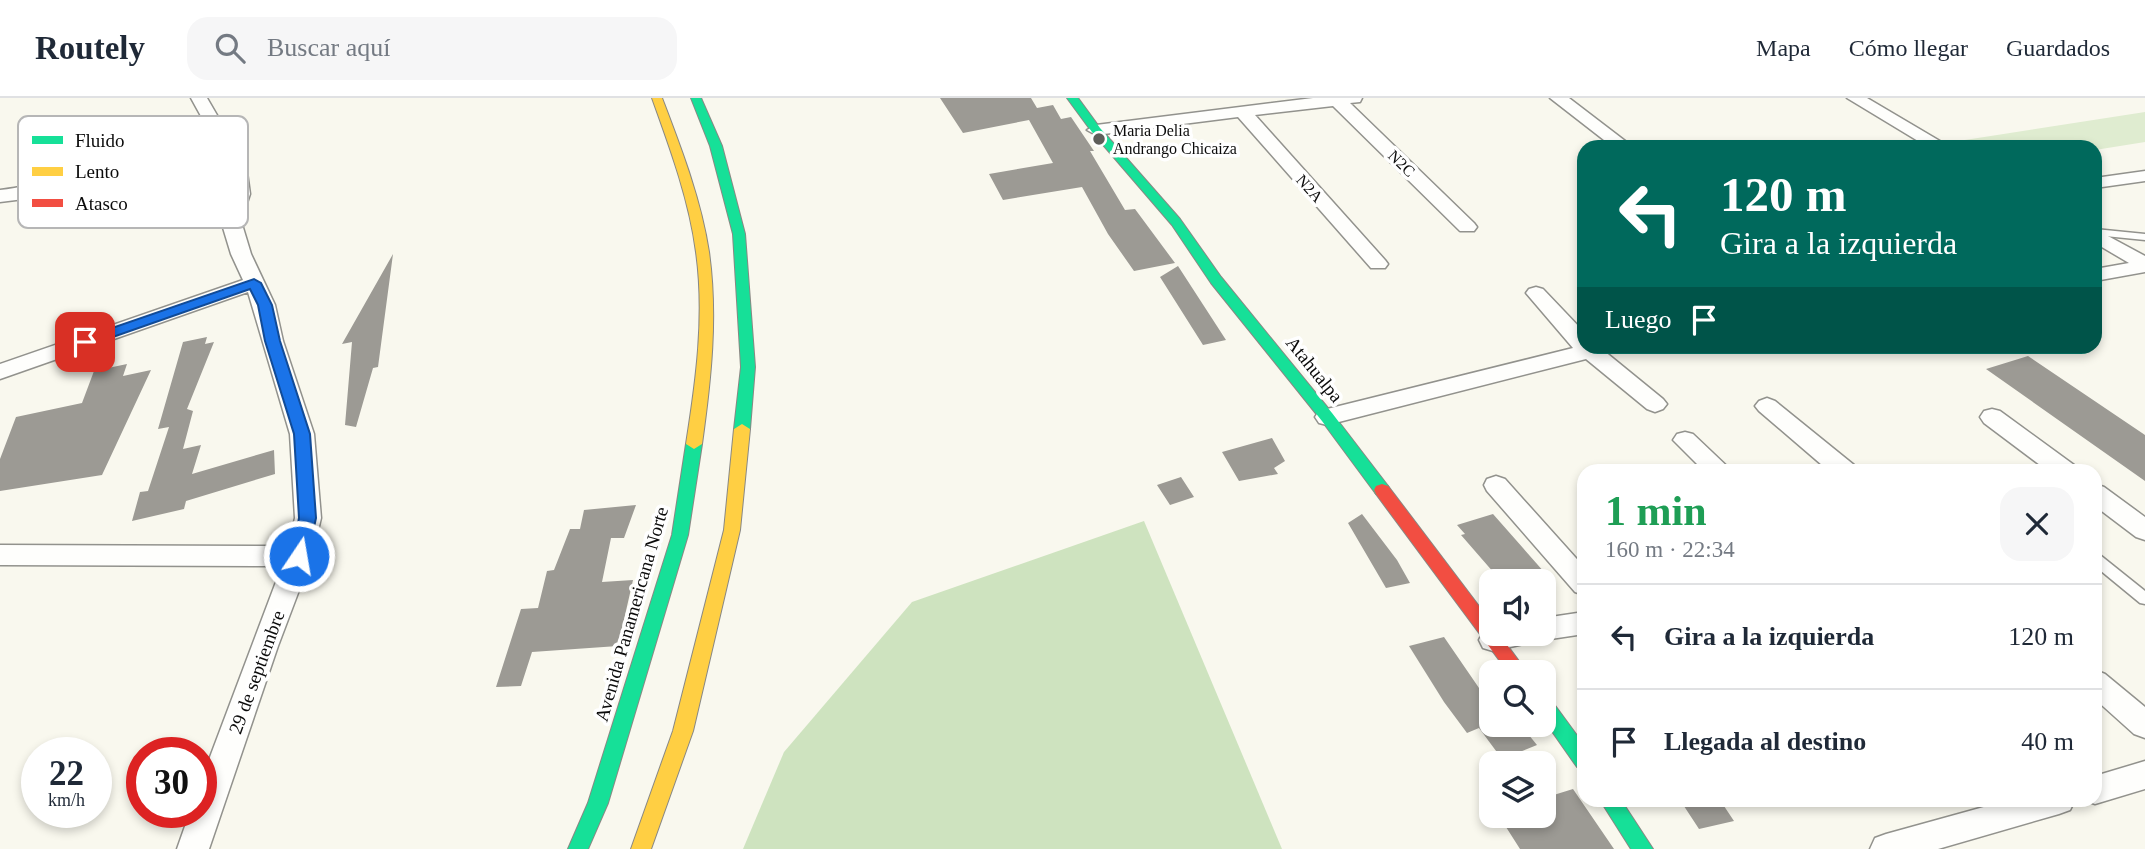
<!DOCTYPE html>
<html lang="es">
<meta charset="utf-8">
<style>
:root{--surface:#fff;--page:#f6f6f7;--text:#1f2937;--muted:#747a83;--line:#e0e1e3}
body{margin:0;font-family:"Times New Roman",serif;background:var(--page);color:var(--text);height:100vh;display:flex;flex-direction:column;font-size:26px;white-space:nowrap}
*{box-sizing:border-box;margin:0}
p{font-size:23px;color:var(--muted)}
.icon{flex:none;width:38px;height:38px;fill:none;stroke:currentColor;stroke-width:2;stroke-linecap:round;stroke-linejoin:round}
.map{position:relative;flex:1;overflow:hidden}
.drawer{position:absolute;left:1577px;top:366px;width:525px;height:343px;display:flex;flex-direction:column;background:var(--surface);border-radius:21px;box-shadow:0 4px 10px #0003}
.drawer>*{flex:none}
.banner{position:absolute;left:1577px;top:42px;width:525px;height:214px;border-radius:21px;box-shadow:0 4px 10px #0003;background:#00695c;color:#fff;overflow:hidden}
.tools{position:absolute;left:1479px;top:471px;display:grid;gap:14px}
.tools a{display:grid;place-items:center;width:77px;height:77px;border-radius:14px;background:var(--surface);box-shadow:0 4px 10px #0003;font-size:35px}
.speed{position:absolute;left:21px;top:639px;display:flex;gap:14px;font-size:35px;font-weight:700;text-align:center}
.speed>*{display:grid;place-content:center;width:91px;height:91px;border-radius:50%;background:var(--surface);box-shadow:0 4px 10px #0003;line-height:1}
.speed small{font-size:18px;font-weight:400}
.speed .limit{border:10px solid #d22;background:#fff;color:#111}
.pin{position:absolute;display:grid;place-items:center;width:60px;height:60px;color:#fff;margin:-30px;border-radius:14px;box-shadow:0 4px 10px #0006}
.me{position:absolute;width:77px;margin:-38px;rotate:12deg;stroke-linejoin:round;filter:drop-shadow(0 0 5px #0008)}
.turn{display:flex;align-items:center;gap:24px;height:147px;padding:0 28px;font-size:32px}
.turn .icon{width:91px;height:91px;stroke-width:2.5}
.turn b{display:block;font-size:49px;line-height:60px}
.then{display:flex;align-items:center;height:66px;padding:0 28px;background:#0003;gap:14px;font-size:26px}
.round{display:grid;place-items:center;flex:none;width:74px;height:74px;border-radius:21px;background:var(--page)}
.headline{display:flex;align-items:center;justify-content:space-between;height:119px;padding:0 28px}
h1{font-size:42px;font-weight:700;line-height:52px;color:#1e9e55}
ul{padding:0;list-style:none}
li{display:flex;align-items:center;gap:21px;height:105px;padding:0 28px;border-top:2px solid var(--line)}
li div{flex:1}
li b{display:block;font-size:26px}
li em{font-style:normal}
header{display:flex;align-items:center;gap:42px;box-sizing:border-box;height:98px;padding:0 35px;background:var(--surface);border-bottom:2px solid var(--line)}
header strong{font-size:33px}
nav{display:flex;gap:38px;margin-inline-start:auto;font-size:24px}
.search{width:490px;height:63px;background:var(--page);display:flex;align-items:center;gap:18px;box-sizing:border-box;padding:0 24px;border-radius:21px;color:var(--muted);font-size:26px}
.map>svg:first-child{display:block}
.green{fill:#dfecd0}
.forest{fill:#cee3bf}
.building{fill:#9c9a94}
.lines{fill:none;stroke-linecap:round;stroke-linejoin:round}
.lane-casing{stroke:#92928d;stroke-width:3}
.street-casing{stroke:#92928d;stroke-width:3}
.fast-casing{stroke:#898884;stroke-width:2}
.slow-casing{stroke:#898884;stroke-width:2}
.jam-casing{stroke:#898884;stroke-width:2}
.lane{fill:#fefefc;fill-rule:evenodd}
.street{fill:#fefefc;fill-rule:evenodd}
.fast{fill:#16e098;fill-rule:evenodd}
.slow{fill:#ffcf43;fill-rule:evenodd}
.jam{fill:#f24e42;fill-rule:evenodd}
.route{fill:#1a73e8;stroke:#114b97;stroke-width:2}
.poi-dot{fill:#5e5e5a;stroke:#fff;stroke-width:2.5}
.labels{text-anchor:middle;stroke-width:7;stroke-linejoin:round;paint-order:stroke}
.far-poi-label{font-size:16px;fill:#0b0b0b;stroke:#fff;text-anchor:start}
.far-street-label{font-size:16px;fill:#0b0b0b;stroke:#fff}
.street-label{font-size:19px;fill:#0b0b0b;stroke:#fff}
.key{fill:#fff;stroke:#b6b6b6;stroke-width:2}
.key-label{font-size:19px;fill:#0b0b0b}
</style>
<header>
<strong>Routely</strong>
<div class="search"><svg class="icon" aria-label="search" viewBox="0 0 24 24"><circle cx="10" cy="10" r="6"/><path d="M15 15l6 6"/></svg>Buscar aquí</div>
<nav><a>Mapa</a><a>Cómo llegar</a><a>Guardados</a></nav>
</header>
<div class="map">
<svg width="2145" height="751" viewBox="0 0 2145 751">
<rect width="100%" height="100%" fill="#f9f8ee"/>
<!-- green -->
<path class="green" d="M2145,14V44L2095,52V49H1960L1952,44Z"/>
<!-- forest -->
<path class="forest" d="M1144,423L1282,751H743L784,654L912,504Z"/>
<!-- building -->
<path class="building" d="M940,0H1031L1037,10L1053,7L1061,21L1071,19L1094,53H1090L1125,112L1135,111L1175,165L1134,173L1108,136L1082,89L1003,102L989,76L1053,65L1029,22L963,35Z
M393,156L378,269L373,270L356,329L345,327L352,244L342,246Z
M1178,168L1226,242L1203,247L1160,179Z
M207,239L205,246L214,244L187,311L193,313L183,351L201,347L192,376L274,352L275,376L186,403L184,411L132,423L140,394L148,393L169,329L158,331L183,244Z
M2028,258L2145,337V383L1986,271Z
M127,266L123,278L151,272L102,377L0,393V361L16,319L82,305L94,273Z
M1272,340L1285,363L1274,370L1278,376L1239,383L1222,354Z
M1181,379L1194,399L1170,407L1157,387Z
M636,407L624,440H611L602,484L633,482L618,548L532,554L521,588L496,589L521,511L538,510L547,473L554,472L570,431H580L584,412Z
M1362,416L1397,462L1410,485L1386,490L1348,425Z
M1493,416L1523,450L1552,483H1501L1461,437L1465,436L1457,427Z
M1444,539L1479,590L1491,585L1489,626H1520L1537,647L1502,661L1479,630L1467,635L1444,604L1409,548Z
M1573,691L1614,751H1520L1499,718H1544V700Z
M1680,702H1720L1734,723L1699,731Z"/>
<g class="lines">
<!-- lane casing -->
<g class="lane-casing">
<path id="lane" d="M2095,131L2145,136V142L2095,137Z
M2095,456L2100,457L2145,493V506L2140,505L2095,468Z"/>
</g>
<!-- street casing -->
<g class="street-casing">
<path id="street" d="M191,0H207L246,67L250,96L241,123L251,156L275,207L283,243L314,336L321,420L312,458L278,548L209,751H177L190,714H201V683L282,468L0,467V447L288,448L295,420L290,336L248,194L0,281V266L243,182L231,156L221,123L229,104L136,124L111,117L76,97H56L0,104V92C26,89 62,78 87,88C104,95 118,107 136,112L231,92L228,67Z
M1313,0H1362L1360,4L1350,5L1474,125L1477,129L1474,133H1460L1333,8L1255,17L1385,162L1388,166L1385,170H1371L1238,19L1096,37L1087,32L1096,27Z
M1550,0H1569L1633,49H1613Z
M1847,0H1867L1950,49H1928Z
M2145,73V83L2095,90V80Z
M2095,131L2145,158V174L2095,183V171L2129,165L2095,145Z
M1536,189L1543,191L1584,234V248H1598L1663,301L1667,306L1663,311L1655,314L1647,311L1586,261L1327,327L1319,325L1315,319L1319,313L1327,311L1573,250L1526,195L1529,191Z
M1767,300L1775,303L1854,367L1857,373H1829L1759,313L1755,308L1759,303Z
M1992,311L2000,313L2074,367L2077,373H2048L1984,325L1980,319L1984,313Z
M1685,334L1693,336L1732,373H1704L1673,342L1677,336Z
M1496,378L1505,381L1584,469V497L1575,494L1487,393L1484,387L1487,381Z
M2095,386L2104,389L2145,419V442L2136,439L2095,408Z
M1584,514V536L1544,542L1534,539L1532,544L1493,553L1483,550L1479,542L1483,534L1491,531V536H1544V520Z
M2095,572L2105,576L2145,609V640L2134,636L2095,601Z
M2145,663V691L2095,706L2084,702H2095V678Z
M2009,702H2075L2070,712L2059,716L1938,751H1870L1875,740L1886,736Z"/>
</g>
<!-- fast casing -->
<g class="fast-casing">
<path id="fast" d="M691,0H701L722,48L745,136L755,269L750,331L742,336L734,331L741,269L733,136L710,48Z
M1067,0H1078L1100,30L1180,121L1221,179L1332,315L1388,388L1390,392L1388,396H1376L1322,323L1211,185L1172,127L1092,34Z
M694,341L702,346L688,437L608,705L588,751H568L588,705L672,437L686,346Z
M1544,600L1551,602L1584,647V672L1577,669L1544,622Z
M1600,702H1621L1653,751H1631Z"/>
</g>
<!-- slow casing -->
<g class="slow-casing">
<path id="slow" d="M652,0H662C681,50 701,101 709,154C718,218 711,282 702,346L694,351L686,346C696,283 705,218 696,154C689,101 670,50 652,0Z
M742,326L750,331L740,432L693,633L651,751H631L673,633L724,432L734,331Z"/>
</g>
<!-- jam casing -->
<g class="jam-casing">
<path id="jam" d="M1382,386L1388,388L1491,524V536H1499L1527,574H1508L1376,396L1374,392L1376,388Z"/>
</g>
<!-- lane -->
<use href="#lane" class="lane"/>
<!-- street -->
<use href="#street" class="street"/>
<!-- fast -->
<use href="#fast" class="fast"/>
<!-- slow -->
<use href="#slow" class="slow"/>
<!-- jam -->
<use href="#jam" class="jam"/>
</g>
<!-- route -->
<path class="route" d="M254,181L261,185L272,207L280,243L310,336L316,420L308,458L305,463H293L291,458L299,420L294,336L265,243L258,207L250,191L90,247H80L78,244L80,241Z"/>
<!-- markers -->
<circle class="poi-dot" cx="1099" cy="41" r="7"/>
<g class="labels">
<!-- far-poi labels -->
<g class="far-poi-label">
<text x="1113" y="38">Maria Delia<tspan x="1113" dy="18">Andrango Chicaiza</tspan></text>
</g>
<!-- far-street labels -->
<g class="far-street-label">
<text transform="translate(1402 65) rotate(44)" y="6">N2C</text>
<text transform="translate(1310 90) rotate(48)" y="6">N2A</text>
</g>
<!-- street labels -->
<g class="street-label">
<text transform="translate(1315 271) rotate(51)" y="7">Atahualpa</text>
<text transform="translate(631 516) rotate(-74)" y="7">Avenida Panamericana Norte</text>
<text transform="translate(256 574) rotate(-70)" y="7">29 de septiembre</text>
</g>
</g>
<!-- legend -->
<rect x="18" y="18" width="230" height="112" rx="10" class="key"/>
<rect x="32" y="38" width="31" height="8" fill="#16e098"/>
<rect x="32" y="69" width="31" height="9" fill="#ffcf43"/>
<rect x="32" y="101" width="31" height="8" fill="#f24e42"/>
<g class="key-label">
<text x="75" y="49">Fluido</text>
<text x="75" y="80">Lento</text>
<text x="75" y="112">Atasco</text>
</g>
</svg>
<div class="tools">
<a><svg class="icon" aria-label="sound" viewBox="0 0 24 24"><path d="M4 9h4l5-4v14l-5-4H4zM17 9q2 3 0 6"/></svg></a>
<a><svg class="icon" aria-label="search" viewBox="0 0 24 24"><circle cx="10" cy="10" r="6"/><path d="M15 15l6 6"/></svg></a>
<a><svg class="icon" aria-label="layers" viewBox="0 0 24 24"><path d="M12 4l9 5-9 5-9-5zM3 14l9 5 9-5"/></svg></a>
</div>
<div class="speed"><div>22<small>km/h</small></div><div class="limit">30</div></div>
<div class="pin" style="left:85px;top:244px;background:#d93025"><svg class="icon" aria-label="arrive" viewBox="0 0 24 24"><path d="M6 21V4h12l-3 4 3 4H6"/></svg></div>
<svg class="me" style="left:299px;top:458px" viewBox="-20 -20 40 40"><circle r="17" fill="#1a73e8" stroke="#fff" stroke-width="3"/><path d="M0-11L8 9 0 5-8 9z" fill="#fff"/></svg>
<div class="banner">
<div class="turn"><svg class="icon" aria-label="left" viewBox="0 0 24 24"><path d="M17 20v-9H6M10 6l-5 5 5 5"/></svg><div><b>120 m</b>Gira a la izquierda</div></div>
<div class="then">Luego<svg class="icon" aria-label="arrive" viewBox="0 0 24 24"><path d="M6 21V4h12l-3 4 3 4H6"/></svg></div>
</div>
<section class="drawer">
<div class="headline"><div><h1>1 min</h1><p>160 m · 22:34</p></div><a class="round"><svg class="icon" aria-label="close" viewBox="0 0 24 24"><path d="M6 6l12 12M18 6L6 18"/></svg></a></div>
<ul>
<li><svg class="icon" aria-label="left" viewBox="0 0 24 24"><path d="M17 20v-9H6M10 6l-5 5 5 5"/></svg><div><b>Gira a la izquierda</b></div><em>120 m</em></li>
<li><svg class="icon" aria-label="arrive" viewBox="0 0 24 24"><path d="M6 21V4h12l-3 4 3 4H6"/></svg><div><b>Llegada al destino</b></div><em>40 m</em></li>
</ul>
</section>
</div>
